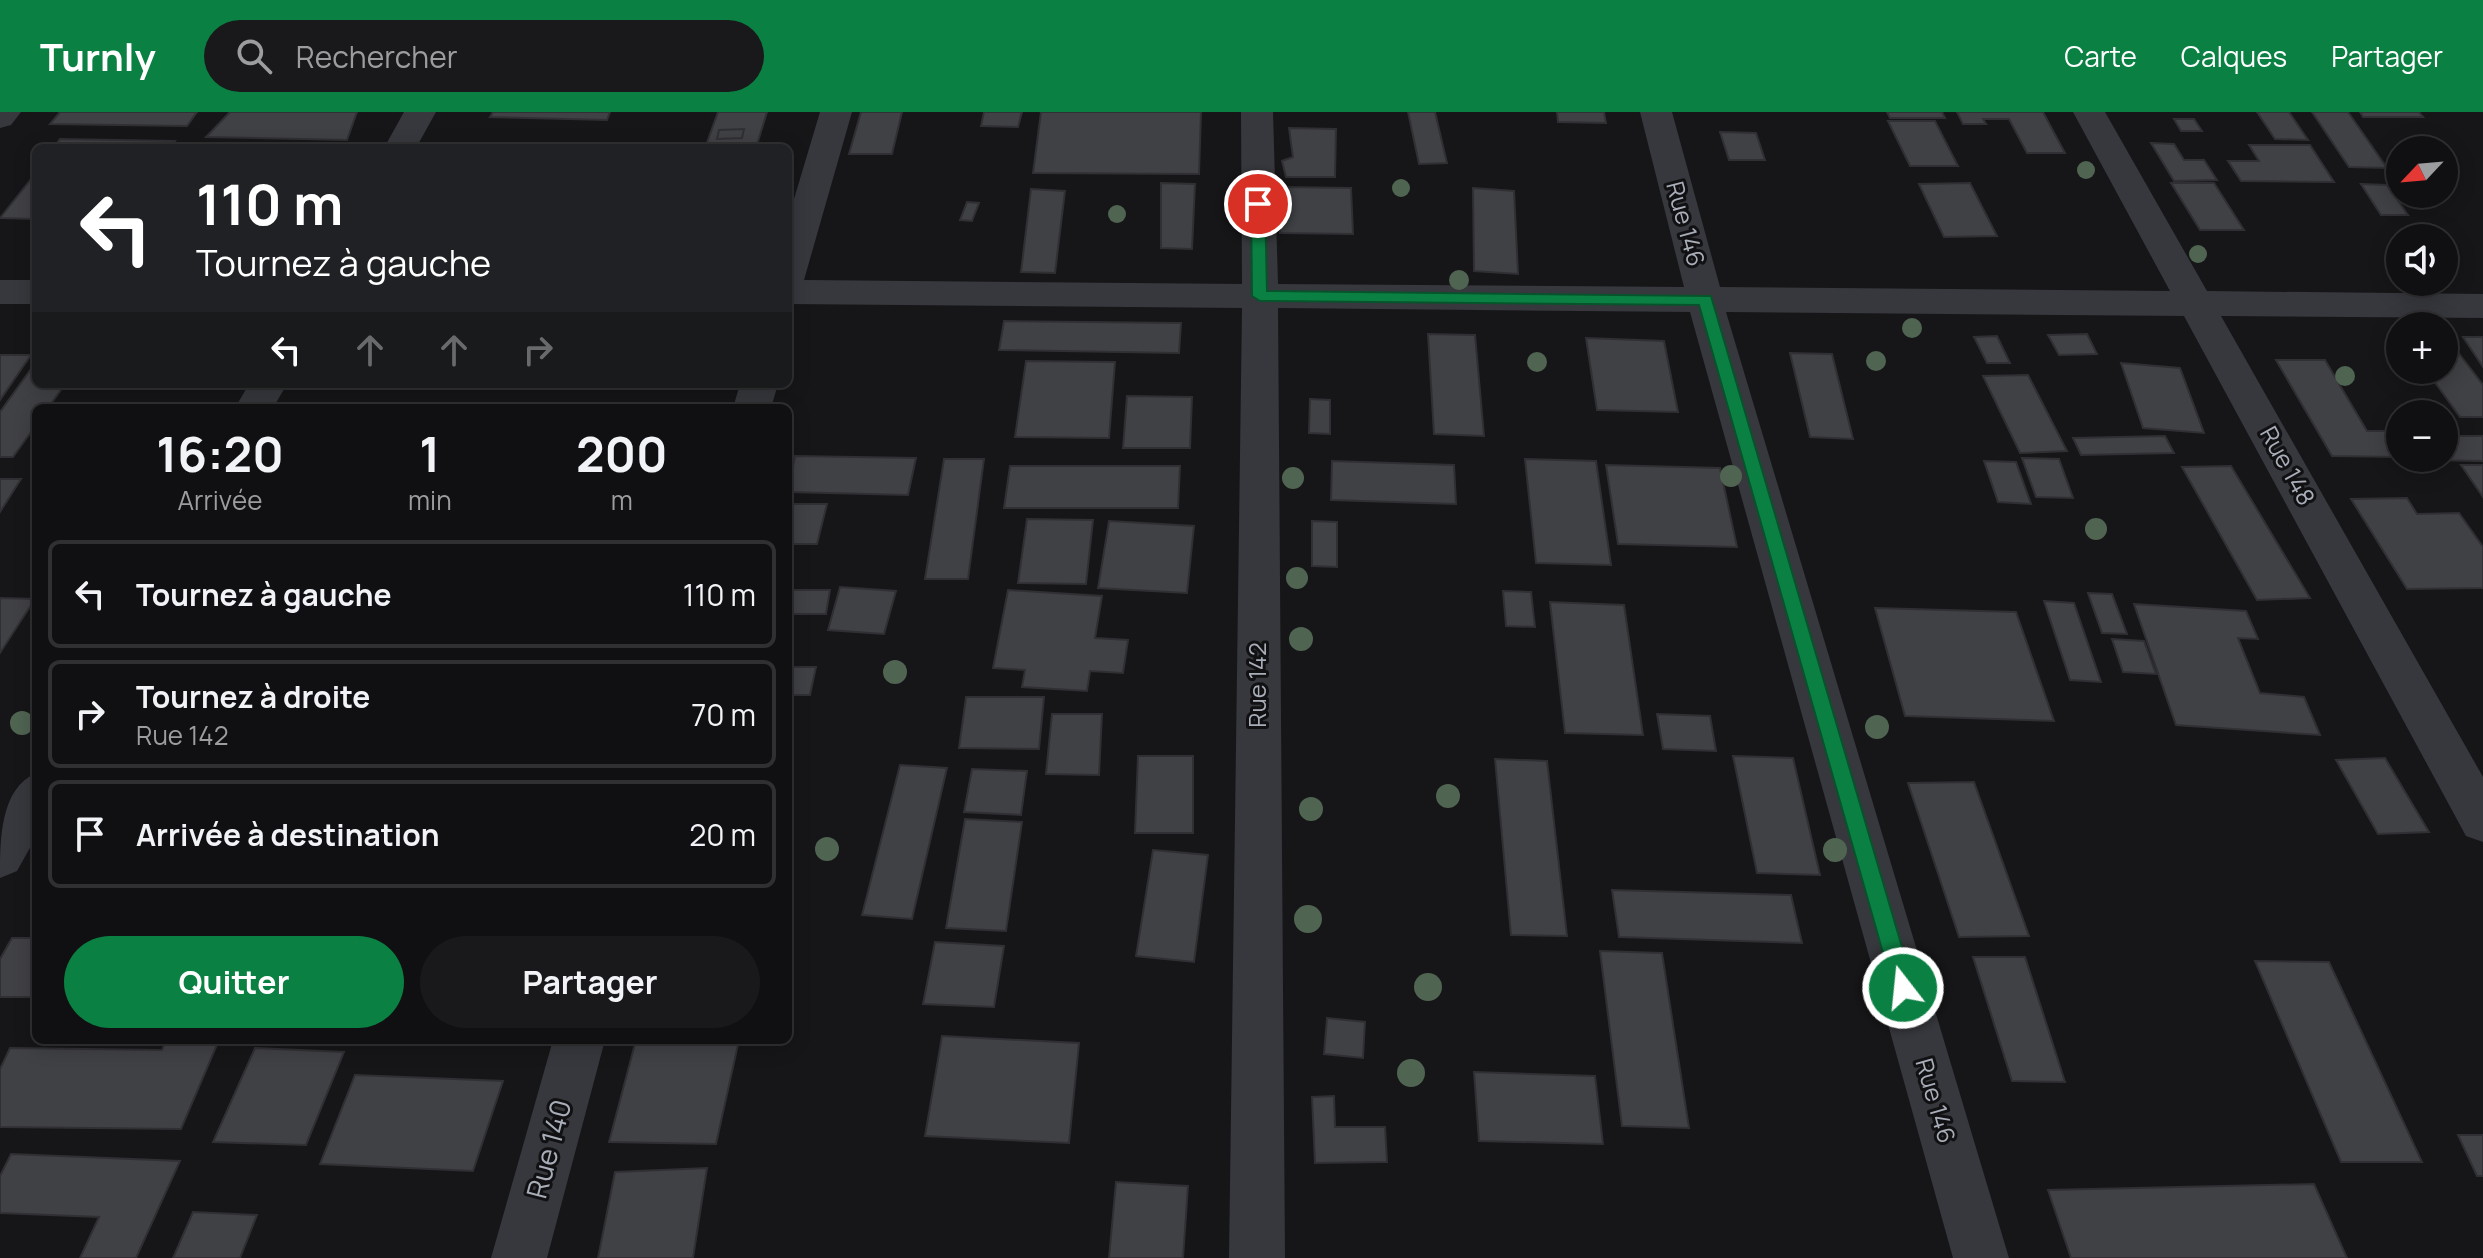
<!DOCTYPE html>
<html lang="fr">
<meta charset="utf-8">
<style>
:root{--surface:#101012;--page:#19191b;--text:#f1f3f6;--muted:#9c9d9f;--line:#303032;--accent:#0b8043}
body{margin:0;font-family:Manrope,sans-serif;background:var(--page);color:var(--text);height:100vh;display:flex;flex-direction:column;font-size:30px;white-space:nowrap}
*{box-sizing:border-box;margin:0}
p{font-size:26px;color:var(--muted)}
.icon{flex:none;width:44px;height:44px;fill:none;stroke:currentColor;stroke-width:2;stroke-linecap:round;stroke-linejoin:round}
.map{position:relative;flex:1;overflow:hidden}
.side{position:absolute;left:32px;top:292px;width:760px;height:640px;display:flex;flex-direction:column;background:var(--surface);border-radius:12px;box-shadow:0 4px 20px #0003,0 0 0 2px var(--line)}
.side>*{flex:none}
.top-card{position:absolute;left:32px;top:32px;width:760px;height:244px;border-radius:12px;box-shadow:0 4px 20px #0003,0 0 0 2px var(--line);background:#202124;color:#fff;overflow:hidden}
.needle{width:52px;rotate:244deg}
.buttons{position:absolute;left:2386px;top:24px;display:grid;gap:16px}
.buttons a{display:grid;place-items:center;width:72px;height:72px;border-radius:50%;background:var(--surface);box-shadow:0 4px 20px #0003,0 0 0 2px var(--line);font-size:40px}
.pin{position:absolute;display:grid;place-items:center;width:68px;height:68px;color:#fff;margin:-34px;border:4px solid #fff;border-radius:50%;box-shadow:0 2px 8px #0007}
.me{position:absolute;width:88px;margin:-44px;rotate:344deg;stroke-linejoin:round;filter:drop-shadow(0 0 6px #0008)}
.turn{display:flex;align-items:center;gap:28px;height:168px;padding:0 32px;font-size:36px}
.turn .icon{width:104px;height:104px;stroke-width:2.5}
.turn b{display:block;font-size:56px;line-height:68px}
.lanes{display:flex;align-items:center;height:76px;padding:0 32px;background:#0003;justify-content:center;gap:40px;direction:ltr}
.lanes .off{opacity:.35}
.eta{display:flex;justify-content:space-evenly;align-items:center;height:136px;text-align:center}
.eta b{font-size:48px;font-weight:700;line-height:56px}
.cta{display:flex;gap:16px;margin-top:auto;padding:16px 32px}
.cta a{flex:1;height:92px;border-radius:48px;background:var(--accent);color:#fff;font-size:32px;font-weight:700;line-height:92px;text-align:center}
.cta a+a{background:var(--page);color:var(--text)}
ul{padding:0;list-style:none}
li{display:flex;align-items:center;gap:24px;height:108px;margin:0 16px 12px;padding:0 16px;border:4px solid var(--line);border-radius:12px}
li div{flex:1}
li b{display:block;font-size:30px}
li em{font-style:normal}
header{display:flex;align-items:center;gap:48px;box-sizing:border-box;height:112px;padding:0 40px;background:var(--accent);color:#fff}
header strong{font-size:38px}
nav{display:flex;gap:44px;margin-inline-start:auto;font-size:28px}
.search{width:560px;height:72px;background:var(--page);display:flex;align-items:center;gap:20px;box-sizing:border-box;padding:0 28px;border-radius:44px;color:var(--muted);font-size:30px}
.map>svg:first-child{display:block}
.building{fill:#404145;stroke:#303034;stroke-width:2}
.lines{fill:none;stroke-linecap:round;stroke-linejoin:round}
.minor{fill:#37383d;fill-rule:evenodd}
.tree{fill:#506452}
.route{fill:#0b8043;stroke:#07532c;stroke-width:2}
.labels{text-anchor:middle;stroke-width:6;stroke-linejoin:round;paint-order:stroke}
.street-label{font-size:24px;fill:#a8adb8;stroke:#111113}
.near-street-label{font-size:28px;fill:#a8adb8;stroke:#111113}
</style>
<header>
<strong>Turnly</strong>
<div class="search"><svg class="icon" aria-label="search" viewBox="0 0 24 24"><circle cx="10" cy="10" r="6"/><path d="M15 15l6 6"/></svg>Rechercher</div>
<nav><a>Carte</a><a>Calques</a><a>Partager</a></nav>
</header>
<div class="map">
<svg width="2483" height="1146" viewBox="0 0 2483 1146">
<rect width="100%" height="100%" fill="#161618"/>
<!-- building -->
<path class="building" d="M60,0H197L187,14L50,12Z
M230,0H357L347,28L206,25Z
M493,0H610L607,8L490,5Z
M718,0H767L756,36H705Z
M861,0H902L892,42H849Z
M984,0H1022L1018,15L981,14Z
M1041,0H1201L1199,62L1033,61Z
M1408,0H1435L1447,51L1419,52Z
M1557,0H1604L1606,11L1558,10Z
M1887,0H1942L1945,6H1890Z
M1957,0H2043L2065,41H2027L2009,7H1983L1986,12H1963Z
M2257,0H2289L2308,28L2275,27Z
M2312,0H2348L2387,56L2349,55Z
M2360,0H2419L2423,5H2363Z
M2174,7H2194L2202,19H2181Z
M1888,9H1935L1958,54H1910Z
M1289,16L1336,17L1335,65H1286L1282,49L1293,45Z
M744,17L742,26L717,27L719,18Z
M1720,20L1756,21L1765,48H1729Z
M60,27L175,29L170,36H53Z
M2151,31L2174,32L2184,48H2204L2217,68L2174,69Z
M2249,33H2310L2334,70L2241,69L2228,49H2259Z
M32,66L36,67V107L0,106Z
M1161,71L1195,72L1192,137L1161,136Z
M1970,71L1997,124L1944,125L1919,72Z
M2171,71H2214L2244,118H2200Z
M2361,72L2387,73L2408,103H2381Z
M1280,75L1351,76L1353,122L1280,121Z
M1473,76L1514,79L1518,162L1474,159Z
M1031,77L1065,79L1055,161L1021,160Z
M967,90L979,91L972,109L960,108Z
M1004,209L1181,211L1179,241L999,238Z
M1428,222L1475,223L1484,324L1434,322Z
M2087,222L2097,242L2059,243L2048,223Z
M2444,222L2483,273V305H2460L2426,258H2444Z
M1997,224L2010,251H1987L1974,225Z
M2463,225H2483V255Z
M1586,226L1664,229L1678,300L1597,298Z
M1790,241L1832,242L1853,327L1810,325Z
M0,243H31L0,288Z
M2276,248H2325L2367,319H2400V345L2332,344Z
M1026,249L1115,250L1109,326L1015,325Z
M36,250V272H65L48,296H36V313L13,345H0V300Z
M2121,251L2180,256L2204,321L2143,316Z
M2028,263L2067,339L2020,341L1983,264Z
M1127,284L1192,285L1190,336H1123Z
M1310,287L1330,288V322L1309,321Z
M2165,324L2174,341L2081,343L2073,326Z
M2444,324H2483V349L2425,348L2444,346Z
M795,344L916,346L908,383L788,380Z
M2022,346L2059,347L2073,386L2036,385Z
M944,347H984L968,467H925Z
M1525,347L1596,349L1611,453L1536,451Z
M1332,349L1454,353L1456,392L1331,388Z
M1984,349L2016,350L2031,392L1998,390Z
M1606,353L1720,356L1737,435L1618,432Z
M2461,353H2483V385Z
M1010,354H1180L1178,396H1004Z
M2231,354L2310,486L2257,488L2182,355Z
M0,367H21L0,400Z
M2407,386L2417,402L2459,401L2483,435V476L2407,477L2351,387Z
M788,392H827L817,432H788Z
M1027,407L1093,408L1086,472L1018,471Z
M1109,409L1194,414L1187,481L1098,476Z
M1312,409L1337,410V455L1312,454Z
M840,475L896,479L884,522L828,518Z
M788,478H830L826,502H788Z
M1008,478L1102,484L1095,526L1128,528L1123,561L1090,559L1087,579L1022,575L1025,558L993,556Z
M1503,479L1531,480L1535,515L1506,514Z
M2088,481L2112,482L2127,522L2102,521Z
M0,486L35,487L0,541Z
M2044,489L2074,491L2101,570L2070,568Z
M1550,490L1624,493L1643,623L1565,621Z
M2134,492L2246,499L2258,527L2238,526L2260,581L2304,585L2320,623L2176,613Z
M1875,496L2016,500L2054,609L1905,604Z
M2112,527L2144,529L2156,562L2123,560Z
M788,555H816L810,583H788Z
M966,585H1044L1039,637L959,636Z
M1052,602H1102L1099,663L1046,662Z
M1657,602L1710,604L1716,639L1663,637Z
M1138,644H1193V721H1135Z
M1733,644L1793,646L1820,763L1757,761Z
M2385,646L2429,720L2378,722L2336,648Z
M1495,647L1547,649L1567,824L1511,823Z
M900,653L947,656L912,807L862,803Z
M972,657L1027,659L1021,703L964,700Z
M1974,670L2029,824L1959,825L1908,671Z
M965,707L1022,710L1006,819L946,816Z
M1153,738L1208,743L1194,850L1136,844Z
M1612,778L1791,783L1802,831L1619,825Z
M12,826H36V885H0V847Z
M935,830L1004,834L994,895L923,892Z
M1600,839L1662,841L1689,1016L1622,1014Z
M1973,845H2025L2065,970L2012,969Z
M2255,849L2329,850L2422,1050H2341Z
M1327,906L1365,910L1363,946L1324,942Z
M942,924L1079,931L1069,1031L925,1024Z
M166,928H219L181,1017L0,1015V957L10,936L162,938Z
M636,928H739L716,1032L609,1030Z
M255,936L344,940L306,1033L213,1030Z
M1474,960L1595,964L1603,1032L1479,1029Z
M355,963L503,969L473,1059L320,1052Z
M1334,984L1335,1015H1385L1387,1050L1315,1051L1312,985Z
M2458,1023H2483V1064H2477Z
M11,1042L180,1049L136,1146H80L99,1105L0,1101V1064Z
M707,1056L693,1146H598L615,1060Z
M1116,1070L1188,1074L1183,1146H1109Z
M2314,1072L2347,1146H2071L2048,1078Z
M193,1100L257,1103L240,1146H173Z"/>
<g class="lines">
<!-- minor -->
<path class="minor" d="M0,0H21L11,13L0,16Z
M404,0H436L416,36H384Z
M820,0H852L804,168L1242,172L1241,0H1273L1278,172L1684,175L1640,0H1672L1720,175L2170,179L2073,0H2105L2207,179L2483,182V206L2221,204L2483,665V730L2466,724L2184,204L1726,200L2009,1146H1953L1690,200L1278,196L1285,1146H1229L1242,196L788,192V107Z
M0,168H36V192H0Z
M249,272H287L273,296H235Z
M740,272H778L771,296H733Z
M36,661V725L17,759L0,766C0,727 0,677 36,661Z
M553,928H605L547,1146H491Z"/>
</g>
<!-- trees -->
<g class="tree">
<circle cx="2086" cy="58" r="9"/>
<circle cx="1401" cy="76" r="9"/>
<circle cx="1117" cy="102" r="9"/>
<circle cx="2198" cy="142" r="9"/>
<circle cx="1459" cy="168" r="10"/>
<circle cx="1912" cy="216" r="10"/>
<circle cx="1876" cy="249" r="10"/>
<circle cx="1537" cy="250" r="10"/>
<circle cx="2345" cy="264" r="10"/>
<circle cx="1731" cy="364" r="11"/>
<circle cx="1293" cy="366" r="11"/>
<circle cx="2096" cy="417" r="11"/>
<circle cx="1297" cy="466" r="11"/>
<circle cx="1301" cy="527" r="12"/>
<circle cx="895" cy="560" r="12"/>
<circle cx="22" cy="611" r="12"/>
<circle cx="1877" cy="615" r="12"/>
<circle cx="1448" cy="684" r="12"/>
<circle cx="1311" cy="697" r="12"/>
<circle cx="827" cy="737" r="12"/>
<circle cx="1835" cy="738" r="12"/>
<circle cx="1308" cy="807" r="14"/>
<circle cx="1428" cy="875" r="14"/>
<circle cx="1411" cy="961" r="14"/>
</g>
<!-- route -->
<path class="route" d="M1258,87L1265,92L1267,179L1711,184L1914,876L1911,883L1903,886L1896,883L1893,876L1699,193L1260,189L1252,184L1251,92Z"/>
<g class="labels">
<!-- street labels -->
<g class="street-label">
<text transform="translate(1685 112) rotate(75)" y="8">Rue 146</text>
<text transform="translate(2287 354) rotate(61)" y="8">Rue 148</text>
<text transform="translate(1258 573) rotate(-90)" y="8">Rue 142</text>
<text transform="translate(1935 989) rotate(74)" y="8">Rue 146</text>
</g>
<!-- near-street labels -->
<g class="near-street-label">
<text transform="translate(549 1037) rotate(-75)" y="10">Rue 140</text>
</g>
</g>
</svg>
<div class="buttons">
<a><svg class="needle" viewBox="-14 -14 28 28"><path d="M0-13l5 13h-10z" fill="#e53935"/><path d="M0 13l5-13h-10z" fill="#9c9d9f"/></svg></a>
<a><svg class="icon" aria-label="sound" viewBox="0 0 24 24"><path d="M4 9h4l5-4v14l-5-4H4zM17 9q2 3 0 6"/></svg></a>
<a>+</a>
<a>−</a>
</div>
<div class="pin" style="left:1258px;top:92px;background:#d93025"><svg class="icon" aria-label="arrive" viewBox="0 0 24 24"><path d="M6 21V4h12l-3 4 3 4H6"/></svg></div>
<svg class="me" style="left:1903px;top:876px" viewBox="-20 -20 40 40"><circle r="17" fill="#0b8043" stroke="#fff" stroke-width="3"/><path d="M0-11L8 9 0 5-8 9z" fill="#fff"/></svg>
<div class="top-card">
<div class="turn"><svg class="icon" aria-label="left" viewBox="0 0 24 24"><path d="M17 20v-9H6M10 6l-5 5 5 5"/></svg><div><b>110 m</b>Tournez à gauche</div></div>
<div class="lanes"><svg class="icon" aria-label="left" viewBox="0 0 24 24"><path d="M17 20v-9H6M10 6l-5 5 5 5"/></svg><svg class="icon off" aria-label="ahead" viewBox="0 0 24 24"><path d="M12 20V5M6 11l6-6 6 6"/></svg><svg class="icon off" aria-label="ahead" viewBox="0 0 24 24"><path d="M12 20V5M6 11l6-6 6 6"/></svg><svg class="icon off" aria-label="right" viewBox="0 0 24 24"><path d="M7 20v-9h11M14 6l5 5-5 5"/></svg></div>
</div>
<section class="side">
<div class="eta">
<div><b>16:20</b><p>Arrivée</p></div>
<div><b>1</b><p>min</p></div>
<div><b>200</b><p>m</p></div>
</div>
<ul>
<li><svg class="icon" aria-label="left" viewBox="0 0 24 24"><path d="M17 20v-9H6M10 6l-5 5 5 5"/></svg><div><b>Tournez à gauche</b></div><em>110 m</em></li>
<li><svg class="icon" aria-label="right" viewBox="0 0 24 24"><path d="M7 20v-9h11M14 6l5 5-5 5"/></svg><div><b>Tournez à droite</b><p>Rue 142</p></div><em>70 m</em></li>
<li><svg class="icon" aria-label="arrive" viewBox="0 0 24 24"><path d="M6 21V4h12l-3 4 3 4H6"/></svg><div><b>Arrivée à destination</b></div><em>20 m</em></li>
</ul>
<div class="cta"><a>Quitter</a><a>Partager</a></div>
</section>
</div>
